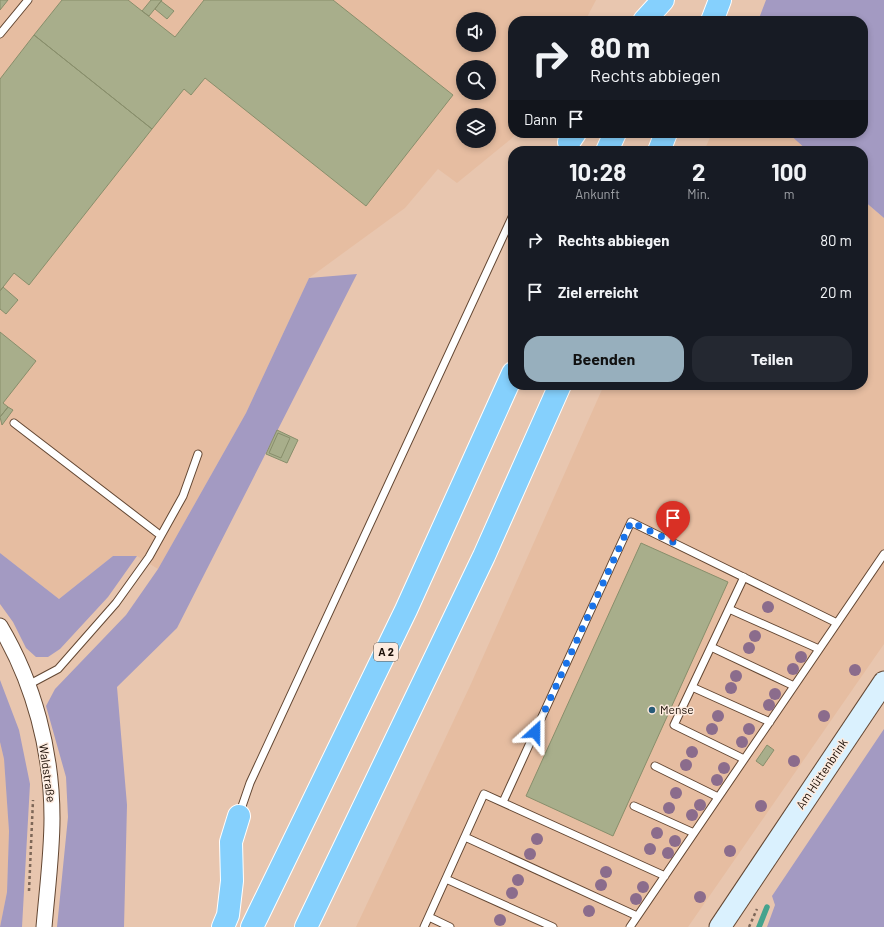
<!DOCTYPE html>
<html lang="de">
<meta charset="utf-8">
<style>
:root{--surface:#171b24;--page:#242831;--text:#f1f3f6;--muted:#9ea1a6;--accent:#97afbd}
body{margin:0;font-family:Barlow,sans-serif;background:var(--page);color:var(--text);height:100vh;display:flex;flex-direction:column;font-size:15px;white-space:nowrap}
*{box-sizing:border-box;margin:0}
p{font-size:13px;color:var(--muted)}
.icon{flex:none;width:22px;height:22px;fill:none;stroke:currentColor;stroke-width:2;stroke-linecap:round;stroke-linejoin:round}
.map{position:relative;flex:1;overflow:hidden}
.sheet{position:absolute;left:508px;top:146px;width:360px;height:244px;display:flex;flex-direction:column;background:var(--surface);border-radius:16px;box-shadow:0 2px 6px #0003}
.sheet>*{flex:none}
.hud{position:absolute;left:508px;top:16px;width:360px;height:122px;border-radius:16px;box-shadow:0 2px 6px #0003;background:#171b24;color:var(--text);overflow:hidden}
.buttons{position:absolute;left:456px;top:12px;display:grid;gap:8px}
.buttons a{display:grid;place-items:center;width:40px;height:40px;border-radius:50%;background:var(--surface);box-shadow:0 2px 6px #0003;font-size:20px}
.pin{position:absolute;display:grid;place-items:center;width:34px;height:34px;color:#fff;margin:-41px -17px;border-radius:50% 50% 50% 0;rotate:-45deg;box-shadow:0 0 4px #0007}
.pin .icon{rotate:45deg}
.me{position:absolute;width:44px;margin:-22px;rotate:24deg;stroke-linejoin:round;filter:drop-shadow(0 0 3px #0008)}
.turn{display:flex;align-items:center;gap:14px;height:84px;padding:0 16px;font-size:18px}
.turn .icon{width:52px;height:52px;stroke-width:2.5}
.turn b{display:block;font-size:28px;line-height:34px}
.then{display:flex;align-items:center;height:38px;padding:0 16px;background:#0003;gap:8px;font-size:15px}
.eta{display:flex;justify-content:space-evenly;align-items:center;height:68px;text-align:center}
.eta b{font-size:24px;font-weight:700;line-height:28px}
.action{display:flex;gap:8px;margin-top:auto;padding:8px 16px}
.action a{flex:1;height:46px;border-radius:16px;background:var(--accent);color:#111;font-size:16px;font-weight:700;line-height:46px;text-align:center}
.action a+a{background:var(--page);color:var(--text)}
ul{padding:0;list-style:none}
li{display:flex;align-items:center;gap:12px;height:52px;padding:0 16px}
li div{flex:1}
li b{display:block;font-size:15px}
li em{font-style:normal}
.map>svg:first-child{display:block}
.built{fill:#e6bda1;fill-rule:evenodd}
.green{fill:#a39ac2}
.lines{fill:none;stroke-linecap:round;stroke-linejoin:round}
.stream{stroke:#44a38d;stroke-width:5.5}
.building{fill:#a8ae8b;stroke:#888e6b}
.lane-casing{stroke:#634733;stroke-width:9}
.street-casing{stroke:#634733;stroke-width:17}
.secondary-casing{stroke:#634733;stroke-width:23}
.highway-casing{stroke:#fff;stroke-width:24}
.path{stroke:#7d6758;stroke-width:2.5;stroke-dasharray:3 3;stroke-linecap:butt}
.lane{stroke:#fff;stroke-width:7}
.street{stroke:#fff;stroke-width:15}
.secondary{stroke:#daf1fe;stroke-width:21}
.highway{stroke:#85d0fd;stroke-width:22}
.tree{fill:#8b6c8c}
.route{stroke:#1a73e8;stroke-width:7;stroke-dasharray:0 12.6}
.poi-dot{fill:#285b78;stroke:#fdebdf;stroke-width:1.5}
.labels{text-anchor:middle;stroke-width:3;stroke-linejoin:round;paint-order:stroke}
.shield{fill:#fdebdf;stroke:#5e5047;stroke-width:1}
.shield-label{font-size:11px;font-weight:bold;fill:#1a0e06}
.poi-label{font-size:12px;fill:#1a0e06;stroke:#fdebdf;text-anchor:start}
.street-label{font-size:12px;fill:#1a0e06;stroke:#fdebdf}
</style>
<div class="map">
<svg width="884" height="927" viewBox="0 0 884 927">
<rect width="100%" height="100%" fill="#e8c6af"/>
<!-- built -->
<path class="built" d="M0,0H596L585,21H513V133H516L511,139L457,183L438,169L405,208L309,278L246,413L158,569L137,556H113L59,599L0,553ZM463,19H489V45H463ZM463,67H489V93H463ZM463,115H489V141H463Z
M712,133H788L808,151H704Z
M863,200L884,218V644L688,927H356L470,686L604,385H863Z
M0,742L4,759L9,831L7,892L0,927Z"/>
<!-- green -->
<path class="green" d="M766,0H884V218L863,200V151H808L788,133H863V21H758Z
M357,274L177,628L117,687L127,805L124,927H57L68,817L66,777L46,706L55,689L126,615L158,569L246,413L309,278Z
M0,553L59,599L113,556H137L108,597L60,649L48,657H36L26,648L13,622L0,604Z
M0,680L19,730L30,784L22,927H0L7,892L9,831L4,759L0,742Z
M884,729V927H767L775,905L772,896Z"/>
<g class="lines">
<!-- stream -->
<path class="stream" d="M759,927L767,907"/>
</g>
<!-- building -->
<path class="building" d="M0,0H8L0,10Z
M62,0H128L175,37L204,0H333L453,95L366,206L205,78L191,95L184,89L152,129L34,35Z
M151,0H162L149,16L142,11Z
M161,1L174,11L167,19L155,9Z
M34,35L152,129L29,285L14,273L0,291V79Z
M3,287L18,300L6,314L0,309V291Z
M0,332L36,361L3,403L8,407L0,417Z
M8,407L13,410L2,425L0,417Z
M277,430L298,440L287,463L266,454Z
M278,433L290,438L281,458L269,453Z
M641,543L728,582L613,836L526,796Z
M767,745L774,750L763,766L756,761Z"/>
<g class="lines">
<!-- lane casing -->
<g class="lane-casing">
<path id="lane" d="M0,34L28,0
M14,423L160,535
M744,577L674,725L744,759
M729,609L819,649
M711,647L794,686
M28,685L58,669L116,603L149,557L183,496L198,454
M692,687L770,722
M655,766L718,797
M503,802L631,522L837,623
M634,806L694,833
M239,815L250,783L513,215
M465,837L637,916
M446,879L553,927
M429,917L450,927
M424,927L484,794L665,876
M630,927L884,554"/>
</g>
<!-- street casing -->
<g class="street-casing">
<path id="street" d="M0,626C34,683 52,752 52,818C52,854 47,891 44,927"/>
</g>
<!-- secondary casing -->
<g class="secondary-casing">
<path id="secondary" d="M720,927L884,682"/>
</g>
<!-- highway casing -->
<g class="highway-casing">
<path id="highway" d="M644,21L663,0
M712,21L720,0
M569,142L575,133
M607,151L615,133
M659,151L666,133
M223,927L228,915L232,881L231,842L239,816
M252,927L406,610L513,373
M306,927L484,556L560,385"/>
</g>
<!-- path -->
<path class="path" d="M29,891L33,800
M749,927L757,909"/>
<!-- lane -->
<use href="#lane" class="lane"/>
<!-- street -->
<use href="#street" class="street"/>
<!-- secondary -->
<use href="#secondary" class="secondary"/>
<!-- highway -->
<use href="#highway" class="highway"/>
</g>
<!-- trees -->
<g class="tree">
<circle cx="768" cy="607" r="6"/>
<circle cx="755" cy="636" r="6"/>
<circle cx="749" cy="648" r="6"/>
<circle cx="801" cy="657" r="6"/>
<circle cx="793" cy="669" r="6"/>
<circle cx="855" cy="670" r="6"/>
<circle cx="736" cy="676" r="6"/>
<circle cx="731" cy="688" r="6"/>
<circle cx="775" cy="694" r="6"/>
<circle cx="769" cy="705" r="6"/>
<circle cx="718" cy="716" r="6"/>
<circle cx="824" cy="716" r="6"/>
<circle cx="712" cy="729" r="6"/>
<circle cx="749" cy="729" r="6"/>
<circle cx="742" cy="742" r="6"/>
<circle cx="692" cy="752" r="6"/>
<circle cx="794" cy="761" r="6"/>
<circle cx="686" cy="765" r="6"/>
<circle cx="724" cy="768" r="6"/>
<circle cx="717" cy="780" r="6"/>
<circle cx="676" cy="793" r="6"/>
<circle cx="700" cy="805" r="6"/>
<circle cx="761" cy="806" r="6"/>
<circle cx="669" cy="808" r="6"/>
<circle cx="692" cy="815" r="6"/>
<circle cx="657" cy="833" r="6"/>
<circle cx="537" cy="839" r="6"/>
<circle cx="675" cy="841" r="6"/>
<circle cx="650" cy="849" r="6"/>
<circle cx="730" cy="851" r="6"/>
<circle cx="668" cy="853" r="6"/>
<circle cx="530" cy="854" r="6"/>
<circle cx="606" cy="872" r="6"/>
<circle cx="518" cy="880" r="6"/>
<circle cx="601" cy="885" r="6"/>
<circle cx="643" cy="887" r="6"/>
<circle cx="512" cy="893" r="6"/>
<circle cx="700" cy="897" r="6"/>
<circle cx="636" cy="899" r="6"/>
<circle cx="589" cy="911" r="6"/>
<circle cx="500" cy="920" r="6"/>
</g>
<g class="lines">
<!-- route -->
<path class="route" d="M535,732L631,522L673,542"/>
</g>
<!-- markers -->
<circle class="poi-dot" cx="652" cy="710" r="4"/>
<g class="labels">
<!-- shield labels -->
<rect class="shield" x="374" y="643" width="24" height="18" rx="3"/>
<g class="shield-label">
<text x="386" y="656">A 2</text>
</g>
<!-- poi labels -->
<g class="poi-label">
<text x="660" y="714">Mense</text>
</g>
<!-- street labels -->
<g class="street-label">
<text transform="translate(47 773) rotate(82)" y="4">Waldstraße</text>
<text transform="translate(822 774) rotate(-56)" y="4">Am Hüttenbrink</text>
</g>
</g>
</svg>
<div class="buttons">
<a><svg class="icon" aria-label="sound" viewBox="0 0 24 24"><path d="M4 9h4l5-4v14l-5-4H4zM17 9q2 3 0 6"/></svg></a>
<a><svg class="icon" aria-label="search" viewBox="0 0 24 24"><circle cx="10" cy="10" r="6"/><path d="M15 15l6 6"/></svg></a>
<a><svg class="icon" aria-label="layers" viewBox="0 0 24 24"><path d="M12 4l9 5-9 5-9-5zM3 14l9 5 9-5"/></svg></a>
</div>
<div class="pin" style="left:673px;top:542px;background:#d93025"><svg class="icon" aria-label="arrive" viewBox="0 0 24 24"><path d="M6 21V4h12l-3 4 3 4H6"/></svg></div>
<svg class="me" style="left:535px;top:732px" viewBox="-20 -20 40 40"><path d="M0-17L14 15 0 8-14 15z" fill="#1a73e8" stroke="#fff" stroke-width="4"/></svg>
<div class="hud">
<div class="turn"><svg class="icon" aria-label="right" viewBox="0 0 24 24"><path d="M7 20v-9h11M14 6l5 5-5 5"/></svg><div><b>80 m</b>Rechts abbiegen</div></div>
<div class="then">Dann<svg class="icon" aria-label="arrive" viewBox="0 0 24 24"><path d="M6 21V4h12l-3 4 3 4H6"/></svg></div>
</div>
<section class="sheet">
<div class="eta">
<div><b>10:28</b><p>Ankunft</p></div>
<div><b>2</b><p>Min.</p></div>
<div><b>100</b><p>m</p></div>
</div>
<ul>
<li><svg class="icon" aria-label="right" viewBox="0 0 24 24"><path d="M7 20v-9h11M14 6l5 5-5 5"/></svg><div><b>Rechts abbiegen</b></div><em>80 m</em></li>
<li><svg class="icon" aria-label="arrive" viewBox="0 0 24 24"><path d="M6 21V4h12l-3 4 3 4H6"/></svg><div><b>Ziel erreicht</b></div><em>20 m</em></li>
</ul>
<div class="action"><a>Beenden</a><a>Teilen</a></div>
</section>
</div>
